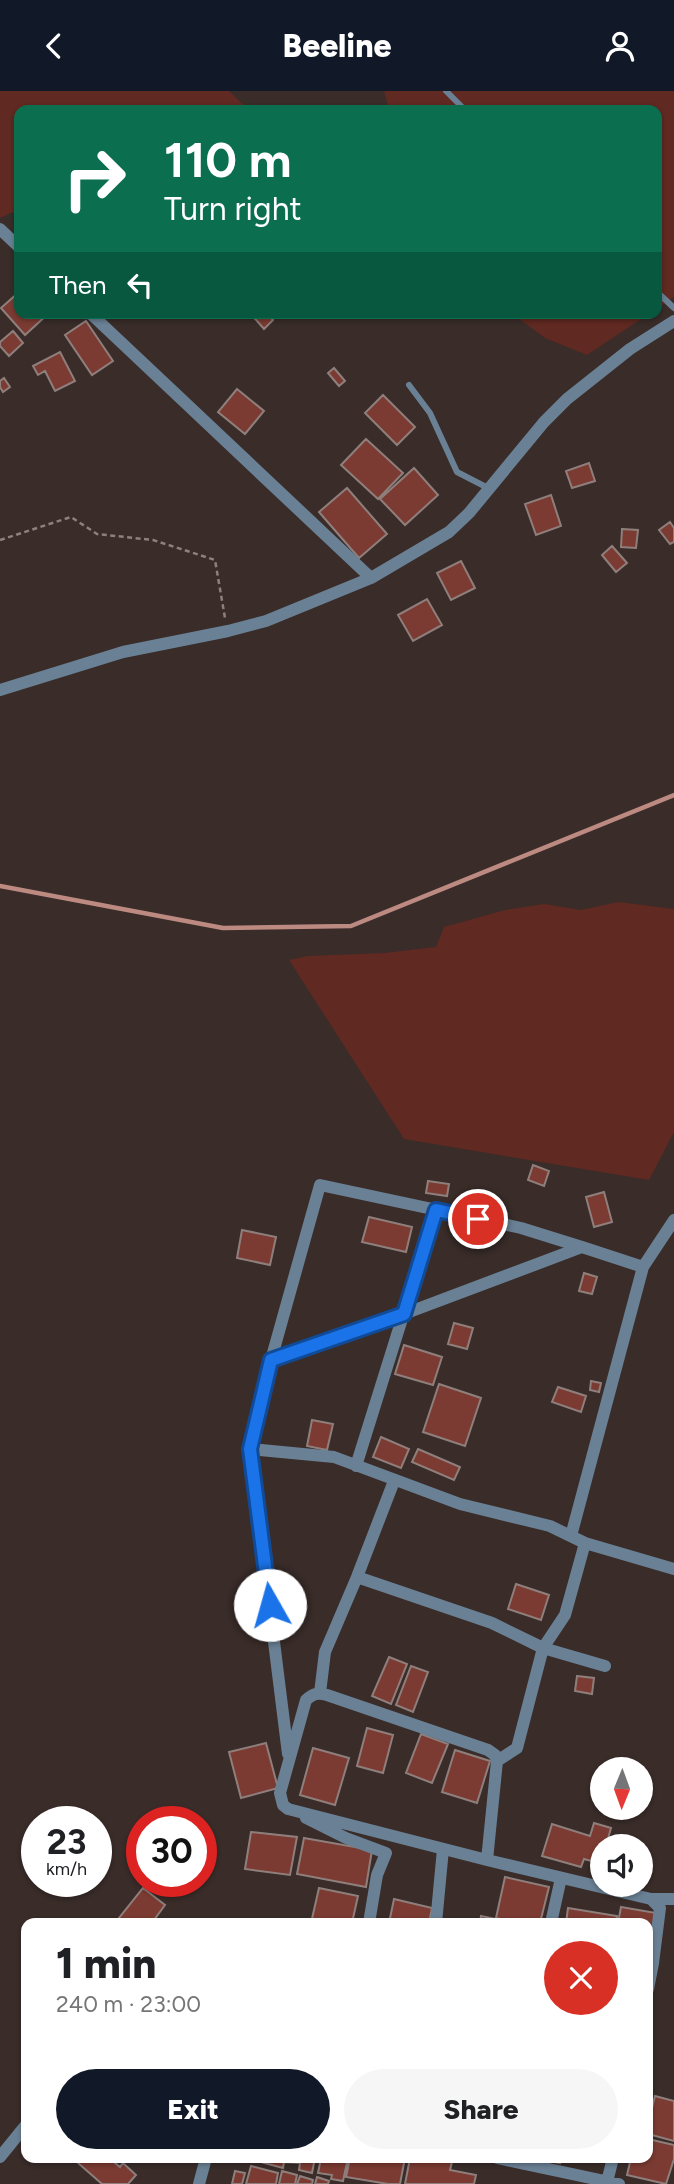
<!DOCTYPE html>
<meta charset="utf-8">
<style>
:root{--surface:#fff;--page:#f6f6f6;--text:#202124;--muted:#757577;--accent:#111827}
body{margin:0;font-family:Figtree,sans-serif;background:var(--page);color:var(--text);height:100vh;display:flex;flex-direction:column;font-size:26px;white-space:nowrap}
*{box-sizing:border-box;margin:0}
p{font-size:23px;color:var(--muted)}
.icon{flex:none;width:38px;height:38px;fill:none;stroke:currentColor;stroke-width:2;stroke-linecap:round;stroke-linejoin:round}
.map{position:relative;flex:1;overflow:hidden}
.side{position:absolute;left:21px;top:1827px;width:632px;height:245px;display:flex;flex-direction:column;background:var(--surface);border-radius:14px;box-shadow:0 2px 5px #0004}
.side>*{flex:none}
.banner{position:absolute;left:14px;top:14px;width:648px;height:214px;border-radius:14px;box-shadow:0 2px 5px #0004;background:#0b6e4f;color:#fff;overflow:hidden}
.needle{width:46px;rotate:181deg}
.tools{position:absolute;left:590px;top:1666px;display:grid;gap:14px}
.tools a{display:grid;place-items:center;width:63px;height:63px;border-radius:50%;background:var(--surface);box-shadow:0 2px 5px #0004;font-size:35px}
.speed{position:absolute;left:21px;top:1715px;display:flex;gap:14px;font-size:35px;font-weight:700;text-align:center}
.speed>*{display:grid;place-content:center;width:91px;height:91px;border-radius:50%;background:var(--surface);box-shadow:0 2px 5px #0004;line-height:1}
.speed small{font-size:18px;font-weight:400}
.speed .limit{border:10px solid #d22;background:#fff;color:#111}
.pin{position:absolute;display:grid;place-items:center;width:60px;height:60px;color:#fff;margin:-30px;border:4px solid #fff;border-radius:50%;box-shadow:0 2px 7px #0007}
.me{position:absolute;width:77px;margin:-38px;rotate:353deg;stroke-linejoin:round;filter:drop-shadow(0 0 5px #0008)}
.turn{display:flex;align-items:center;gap:24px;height:147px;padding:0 35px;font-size:32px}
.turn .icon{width:91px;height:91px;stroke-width:2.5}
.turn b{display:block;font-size:49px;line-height:60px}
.then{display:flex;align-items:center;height:66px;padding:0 35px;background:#0003;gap:14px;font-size:26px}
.round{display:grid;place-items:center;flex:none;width:74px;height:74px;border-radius:37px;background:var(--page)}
.headline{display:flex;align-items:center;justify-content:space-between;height:119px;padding:0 35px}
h1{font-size:42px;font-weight:800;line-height:52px}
.action{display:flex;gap:14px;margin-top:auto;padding:14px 35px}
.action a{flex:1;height:80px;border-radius:42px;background:var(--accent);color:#fff;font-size:28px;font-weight:800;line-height:80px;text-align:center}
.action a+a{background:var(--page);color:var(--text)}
header{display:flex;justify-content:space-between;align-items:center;height:91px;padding:0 35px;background:var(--accent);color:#fff;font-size:32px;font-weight:800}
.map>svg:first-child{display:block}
.green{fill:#602921}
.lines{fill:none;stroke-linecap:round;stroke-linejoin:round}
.stream{stroke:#bd8a82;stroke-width:4.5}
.building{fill:#7b3b32;stroke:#8f7f7c;stroke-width:2}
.path{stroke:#8c817e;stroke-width:2.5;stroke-dasharray:5 3.5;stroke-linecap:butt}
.lane{stroke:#6a8195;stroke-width:6}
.street{stroke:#6a8195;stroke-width:12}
.route-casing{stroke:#114b97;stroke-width:18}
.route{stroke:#1a73e8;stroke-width:12}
</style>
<header><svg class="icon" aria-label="back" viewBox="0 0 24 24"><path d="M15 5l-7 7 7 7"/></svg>Beeline<svg class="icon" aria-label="person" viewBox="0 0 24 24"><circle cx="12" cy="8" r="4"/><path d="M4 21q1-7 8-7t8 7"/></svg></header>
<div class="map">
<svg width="674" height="2093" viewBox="0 0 674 2093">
<rect width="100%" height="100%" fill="#392c29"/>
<!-- green -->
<path class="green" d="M0,0H229L249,19H19V126L13,121L0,127Z
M384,0H674V206L656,218V19H389Z
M511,222H650L587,264L545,247Z
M618,811L674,818V1041L649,1089L404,1048L289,869L307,865L384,862L436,856L444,836L505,819L544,813L581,819Z"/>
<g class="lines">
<!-- stream -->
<path class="stream" d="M0,795L223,837L351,835L674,704"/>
</g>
<!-- building -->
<path class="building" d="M19,201V222H49L25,244L1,217Z
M250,222H267L273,229L264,238Z
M86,230L113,270L92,284L65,244Z
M13,240L23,252L9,265L0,255V251Z
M60,261L75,290L55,300L45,280L38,284L33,275Z
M334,277L345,290L339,295L328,282Z
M4,287L10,296L3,301L0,296V290Z
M237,298L264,320L245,343L218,321Z
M383,304L415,336L397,354L365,322Z
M366,348L403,382L378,408L341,374Z
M589,372L595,390L572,397L566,380Z
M414,377L438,404L405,434L380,408Z
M347,397L387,443L359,467L319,421Z
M551,404L561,435L536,444L525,413Z
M670,431L674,437V451L670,453L659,439Z
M622,438L638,439L636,457L621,456Z
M612,455L627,472L616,481L602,464Z
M461,470L475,497L451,509L437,482Z
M427,508L442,534L413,550L398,524Z
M533,1074L549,1080L544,1095L528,1089Z
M428,1090L449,1093L447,1105L426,1102Z
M604,1101L612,1131L594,1136L586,1106Z
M369,1126L412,1136L406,1161L362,1151Z
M242,1139L276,1146L270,1174L237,1167Z
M584,1182L597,1186L592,1203L579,1200Z
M454,1232L473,1237L467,1258L448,1253Z
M404,1254L442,1266L433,1294L395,1283Z
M591,1290L601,1292L599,1301L590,1299Z
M439,1293L481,1307L465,1355L423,1341Z
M558,1296L586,1305L581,1321L552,1311Z
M312,1329L333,1333L327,1359L307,1355Z
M381,1346L409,1358L401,1377L373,1366Z
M418,1358L460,1376L454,1389L412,1371Z
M516,1493L549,1504L541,1529L508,1518Z
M389,1566L407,1573L391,1613L372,1605Z
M411,1575L428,1581L413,1621L396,1614Z
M577,1585L594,1587L592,1603L575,1600Z
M367,1637L393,1644L383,1682L357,1675Z
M421,1643L448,1653L432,1692L406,1682Z
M266,1652L278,1697L241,1707L229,1661Z
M313,1657L349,1667L335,1714L300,1704Z
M455,1659L490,1670L477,1712L442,1701Z
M594,1732L611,1737L607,1751L622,1755H602V1773L584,1768L581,1776L542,1765L552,1733L590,1745Z
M251,1741L297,1746L290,1784L245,1778Z
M304,1747L372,1759L366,1796L297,1783Z
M505,1786L549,1796L540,1832H518L496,1827Z
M143,1797L165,1814L154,1829L158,1832H115Z
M319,1797L358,1805L352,1832H311Z
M394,1808L432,1817L429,1832H389Z
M621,1816L656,1822L650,1859L648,1858V1832H618Z
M568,1817L617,1825L616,1832H566Z
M481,1825L515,1832H480Z
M655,2005L674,2010V2050L648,2043V2033Z
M648,2048L674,2054V2068L666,2093L627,2084L631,2067H648Z
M82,2067H109L120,2076L123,2072L136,2084L128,2093H102L78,2072Z
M246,2067H315L312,2082L299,2079L300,2072L284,2071L283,2077Z
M321,2067H348L343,2090L331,2088L332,2084L318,2082Z
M350,2067H405L400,2093H388L346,2086Z
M410,2067H453L450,2079L476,2084L474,2093H405Z
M533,2067H561L560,2072Z
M251,2075L278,2082L276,2093H246Z
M235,2080L245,2082L242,2093H232Z
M282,2080L297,2084L295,2093H279Z
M300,2085L313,2089L312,2093H297Z
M317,2086L329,2090L328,2093H315Z"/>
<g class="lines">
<!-- path -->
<path class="path" d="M0,449L71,426L97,443L153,449L215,469L225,527"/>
<!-- lane -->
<path class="lane" d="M446,0L465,19
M656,200L674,217
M409,294L430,322L457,381L490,398"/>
<!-- street -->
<path class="street" d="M0,138L19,156
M90,222L371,487
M0,599L123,561L228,540L266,530L371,487L449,441L469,422L544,331L567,308L630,258L674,230
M271,1269L404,1223L582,1156L643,1176L674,1129
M250,1358L334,1366L460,1413L550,1435L585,1452L674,1478
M356,1375L436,1119
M571,1445L643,1176
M357,1486L492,1532L543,1557L605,1575
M320,1602L325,1561L357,1486L394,1390
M288,1663L250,1358L271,1269L320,1094L521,1137L582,1156
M497,1670L517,1657L543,1557L565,1524L585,1452
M306,1727L346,1747L386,1762L377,1784L369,1832
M487,1769L497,1670L495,1664L488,1659L327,1604C317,1601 313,1603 306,1609L280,1702L283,1714L288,1718L487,1769L651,1808L660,1817L653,1872L648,1898
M651,1808H674
M436,1832L443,1758
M551,1832L561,1787
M0,2066L26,2034
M497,2067L619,2093
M607,2091L613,2067
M199,2093L206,2067"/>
</g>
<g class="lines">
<!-- route casing -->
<g class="route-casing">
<path id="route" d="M270,1514L250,1358L271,1269L404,1223L436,1119L478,1128"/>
</g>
<!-- route -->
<use href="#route" class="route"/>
</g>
</svg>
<div class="tools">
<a><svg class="needle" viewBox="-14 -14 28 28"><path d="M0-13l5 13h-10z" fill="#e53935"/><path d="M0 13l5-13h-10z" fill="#757577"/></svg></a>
<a><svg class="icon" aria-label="sound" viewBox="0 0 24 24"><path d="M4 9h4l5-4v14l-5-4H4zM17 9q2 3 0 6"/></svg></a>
</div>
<div class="speed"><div>23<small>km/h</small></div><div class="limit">30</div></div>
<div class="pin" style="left:478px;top:1128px;background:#d93025"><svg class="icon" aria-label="arrive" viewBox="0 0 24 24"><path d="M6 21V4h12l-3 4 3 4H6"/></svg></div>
<svg class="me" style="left:270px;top:1514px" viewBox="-20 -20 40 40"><circle r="19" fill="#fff"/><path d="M0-13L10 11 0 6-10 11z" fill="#1a73e8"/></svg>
<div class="banner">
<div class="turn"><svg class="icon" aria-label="right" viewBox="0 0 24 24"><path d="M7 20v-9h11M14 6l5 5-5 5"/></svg><div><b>110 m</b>Turn right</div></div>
<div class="then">Then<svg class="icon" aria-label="left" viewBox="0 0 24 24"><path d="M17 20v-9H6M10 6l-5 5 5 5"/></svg></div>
</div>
<section class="side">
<div class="headline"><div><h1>1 min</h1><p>240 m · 23:00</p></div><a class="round" style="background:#d93025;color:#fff"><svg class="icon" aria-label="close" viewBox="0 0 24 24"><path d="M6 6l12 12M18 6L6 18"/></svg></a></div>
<div class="action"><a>Exit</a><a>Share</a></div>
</section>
</div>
